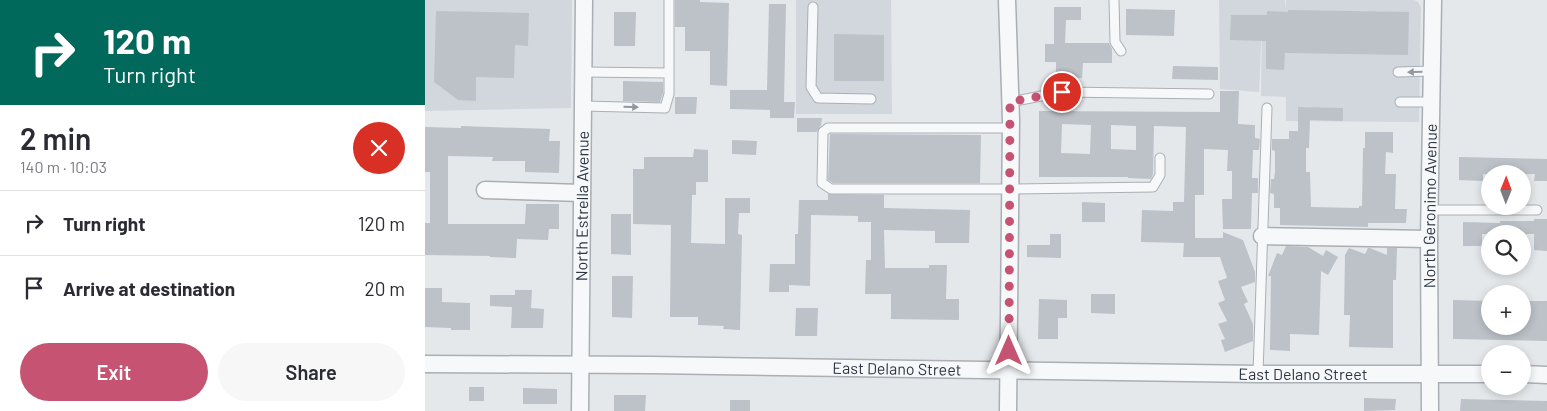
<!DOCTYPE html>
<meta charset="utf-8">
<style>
:root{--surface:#fff;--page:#f7f7f7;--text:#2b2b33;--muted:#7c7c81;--line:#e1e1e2;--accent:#c75373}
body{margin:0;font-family:Barlow,sans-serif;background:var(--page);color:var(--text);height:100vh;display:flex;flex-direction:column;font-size:19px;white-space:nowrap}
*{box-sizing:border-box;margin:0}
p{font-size:16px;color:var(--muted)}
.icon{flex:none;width:28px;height:28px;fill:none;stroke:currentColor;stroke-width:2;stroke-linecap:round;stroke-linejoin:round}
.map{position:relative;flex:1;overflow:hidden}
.drawer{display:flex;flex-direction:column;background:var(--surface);width:425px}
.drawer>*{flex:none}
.top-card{background:#00695c;color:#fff;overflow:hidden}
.needle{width:32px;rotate:1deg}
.tools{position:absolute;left:1056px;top:165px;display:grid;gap:10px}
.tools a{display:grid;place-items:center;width:50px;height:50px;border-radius:50%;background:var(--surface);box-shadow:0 2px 8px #0003;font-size:25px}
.pin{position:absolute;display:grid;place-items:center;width:42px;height:42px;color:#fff;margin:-21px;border:2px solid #fff;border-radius:50%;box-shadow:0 1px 5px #0007}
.me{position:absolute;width:55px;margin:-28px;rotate:0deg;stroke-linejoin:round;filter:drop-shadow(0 0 4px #0008)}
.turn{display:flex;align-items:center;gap:18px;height:105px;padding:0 20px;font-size:22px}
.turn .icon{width:65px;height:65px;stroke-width:2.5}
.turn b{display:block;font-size:35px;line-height:42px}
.round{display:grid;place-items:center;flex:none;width:52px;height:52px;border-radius:26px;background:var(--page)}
.summary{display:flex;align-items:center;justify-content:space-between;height:85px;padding:0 20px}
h1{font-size:30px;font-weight:600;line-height:38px}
.button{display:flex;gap:10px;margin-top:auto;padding:10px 20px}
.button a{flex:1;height:58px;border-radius:30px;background:var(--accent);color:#fff;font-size:20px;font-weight:600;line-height:58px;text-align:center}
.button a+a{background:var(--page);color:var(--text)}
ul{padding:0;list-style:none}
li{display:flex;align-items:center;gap:15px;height:65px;padding:0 20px;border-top:1px solid var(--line)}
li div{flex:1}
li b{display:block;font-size:19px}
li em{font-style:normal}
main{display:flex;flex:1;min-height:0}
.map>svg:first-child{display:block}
.built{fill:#d2d7dd}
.building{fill:#bcc2c8;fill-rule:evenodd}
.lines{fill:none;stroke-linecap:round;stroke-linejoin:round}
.service-casing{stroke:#a9afb5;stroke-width:11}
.minor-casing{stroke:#a9afb5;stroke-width:19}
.service{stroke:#f7f8f9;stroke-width:9}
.minor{stroke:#f7f8f9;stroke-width:16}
.oneway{fill:#92989e}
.route{stroke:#c75373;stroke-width:9;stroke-dasharray:0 16.2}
.labels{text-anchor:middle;stroke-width:5;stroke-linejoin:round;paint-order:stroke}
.street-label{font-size:16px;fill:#2d3743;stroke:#f4f6f8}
</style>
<main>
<section class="drawer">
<div class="top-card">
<div class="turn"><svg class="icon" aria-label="right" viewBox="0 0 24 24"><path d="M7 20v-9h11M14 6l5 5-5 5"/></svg><div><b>120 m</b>Turn right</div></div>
</div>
<div class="summary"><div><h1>2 min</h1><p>140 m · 10:03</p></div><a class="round" style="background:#d93025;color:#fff"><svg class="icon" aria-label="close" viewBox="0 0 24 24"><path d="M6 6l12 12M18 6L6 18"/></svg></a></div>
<ul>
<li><svg class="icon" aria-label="right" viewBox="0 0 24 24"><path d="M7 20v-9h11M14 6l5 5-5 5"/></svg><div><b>Turn right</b></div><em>120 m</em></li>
<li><svg class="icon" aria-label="arrive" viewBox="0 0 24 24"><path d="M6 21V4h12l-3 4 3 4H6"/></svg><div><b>Arrive at destination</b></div><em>20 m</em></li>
</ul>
<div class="button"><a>Exit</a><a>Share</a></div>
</section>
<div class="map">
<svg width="1122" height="411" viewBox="0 0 1122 411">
<rect width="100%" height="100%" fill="#e4e8eb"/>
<!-- built -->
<path class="built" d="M0,0H147L146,108L0,111Z
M371,0H466L467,114H371Z
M794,0H860V10L861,0H989L993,2L996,7L994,122L861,121V97L836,96L837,22L834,92L795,89Z"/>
<!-- building -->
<path class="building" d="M250,0H275V2L304,3L302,86L285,85V51H260V27H250Z
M344,4H361L359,102H370L369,118H345V110L305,109V90H342Z
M629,7H656V20H641L640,43H684L687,49V63H658L657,78L631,77V62H620V44H629Z
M701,9L750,10L749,36L701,35Z
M863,10L984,12L983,55L860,53L859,70L841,69V41L805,40L806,15H842V11L863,12Z
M11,11L104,13L103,46L90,45L89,78L51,77V101L33,100L9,82Z
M189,12H211L210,46H189Z
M409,34L459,35V81H409Z
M748,66L793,67V80L747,79Z
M198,81L238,82V93L235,102L198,101Z
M795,91H814L813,124L830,125V138L835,139L834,150H828L827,178H833V193H827L826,229H798L797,199H807V171H802L803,150L779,149V195H770V238H798V232L818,240L830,272V282L816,287L823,302L819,304L828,324V341L800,352L796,340L800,339L793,324L802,321L793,303L800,300L793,281L802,278L795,257H758L759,243L716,242L717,210L748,211V202H759L761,127L729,126L728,174L726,179L703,178V177H614V111L795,112ZM637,124L666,125L665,154L636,153ZM686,125L711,126V150L686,149Z
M250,97H272L271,114H250Z
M873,107L918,108V121L885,120L884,148H881V172H885L886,207L934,208V206H937L938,148H940V132H968V153L961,152L960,174H971L970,209H982L981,223H943V227L855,225V208H849V194L845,193L846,179H849L850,172V151L847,150V139H864V131H873Z
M372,118H397L396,125L392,132H372Z
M36,126L125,129L124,141H135L134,173L100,172V161H67L68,157L23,156V224H100L101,204H134V229H124L123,240L92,239L91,258L65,257V256L0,255V223H5V172H0V127L36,128Z
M405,134L556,135L555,183H408L403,180Z
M307,140L332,141L331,155L307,154Z
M269,149L283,150V182H271V195H267L266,243L300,244V198H325V213H314L313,234L317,235L315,330L298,329L299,326L273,325V317H245L246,225L208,224V169H219V157H268Z
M1034,157L1122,159V181H1109L1110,174H1058V181L1034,180Z
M403,194L459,195V208L545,210L544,243H510V231L459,230L460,268H504V265H522L521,299H534V320L466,319V294H440L441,260H446V222H433V216L386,215L385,286L364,285V292H344L345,264H370V234H373L374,200H403Z
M657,202L680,203V222H657Z
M186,214H206V255L186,254Z
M1109,219H1122V251L1109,250V234H1057V246H1038V222L1075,223V221H1109Z
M625,234H636V258L602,257V245H625Z
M861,246L883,247L898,256L901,250L913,257L903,275L896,271L894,335L865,334V351L845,350L846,276H843L852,253L857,255Z
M924,248L940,254L943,248H945L962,255V248H972L971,280H968V348L924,347L925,315H919L920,255Z
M187,276H208L207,318L187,317Z
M0,288H17V302L45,303V330H26V328L0,327Z
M90,290H107L106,308L119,309L118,328H86L87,307L65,306V295H90Z
M666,294H690V314L666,313Z
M614,299L642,300V318H633V339H613Z
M1028,300L1065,301V326H1098V301H1122V341L1028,339Z
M371,308H393L392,336H370Z
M44,387H59V401H44Z
M98,388L132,389V404H98Z
M189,395H221L220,411H189Z
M939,398L971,399L970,410L939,411Z
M1036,399L1122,401V411H1035Z
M305,400H325V411H305Z"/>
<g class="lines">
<!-- service casing -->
<g class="service-casing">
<path id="service" d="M689,0L690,42L696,51
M388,7L386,87L393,98L446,99
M158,72L243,73
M973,72L1007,71
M585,102L637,92L784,94
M975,102H1006
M158,106L240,108L244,94V0
M586,128H403L398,132L397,183L406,189H585L728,187L735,175V158
M1005,210H1112
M833,374L842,108"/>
</g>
<!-- minor casing -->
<g class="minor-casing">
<g id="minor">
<path d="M582,0L586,120L583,411"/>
<path d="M60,190L157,193"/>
<path d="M837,236L1004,239"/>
<path id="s1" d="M0,364L226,365L833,374H1065"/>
<path d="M1098,374L1122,375"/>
<path id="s2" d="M155,411L159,0"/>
<path id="s3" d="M1005,411L1004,239L1008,0"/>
</g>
</g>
<!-- service -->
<use href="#service" class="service"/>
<!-- minor -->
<use href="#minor" class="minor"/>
</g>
<!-- one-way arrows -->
<defs><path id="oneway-solid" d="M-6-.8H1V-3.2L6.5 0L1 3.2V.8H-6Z" transform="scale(1.25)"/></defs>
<g class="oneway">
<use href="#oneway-solid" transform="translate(990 72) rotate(178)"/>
<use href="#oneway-solid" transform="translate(206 107) rotate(2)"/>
</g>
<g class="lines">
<!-- route -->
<path class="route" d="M584,351L585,102L637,92"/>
</g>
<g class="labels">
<!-- street labels -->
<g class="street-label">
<text dy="6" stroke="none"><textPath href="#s2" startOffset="205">North Estrella Avenue</textPath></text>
<text dy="6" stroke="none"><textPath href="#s3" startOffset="205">North Geronimo Avenue</textPath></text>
<text dy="6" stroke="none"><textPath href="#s1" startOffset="472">East Delano Street</textPath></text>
<text dy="6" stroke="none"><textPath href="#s1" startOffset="878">East Delano Street</textPath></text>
</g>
</g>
</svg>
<div class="tools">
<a><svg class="needle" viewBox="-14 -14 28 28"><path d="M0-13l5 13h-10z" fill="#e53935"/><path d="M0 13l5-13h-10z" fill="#7c7c81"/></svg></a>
<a><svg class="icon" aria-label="search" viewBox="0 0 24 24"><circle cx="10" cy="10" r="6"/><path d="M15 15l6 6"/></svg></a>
<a>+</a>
<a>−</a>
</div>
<div class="pin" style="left:637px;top:92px;background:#d93025"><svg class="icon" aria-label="arrive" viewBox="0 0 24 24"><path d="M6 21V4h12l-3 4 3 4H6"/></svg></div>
<svg class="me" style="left:584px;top:351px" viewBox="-20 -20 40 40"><path d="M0-17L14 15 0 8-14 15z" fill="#c75373" stroke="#fff" stroke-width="4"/></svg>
</div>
</main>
